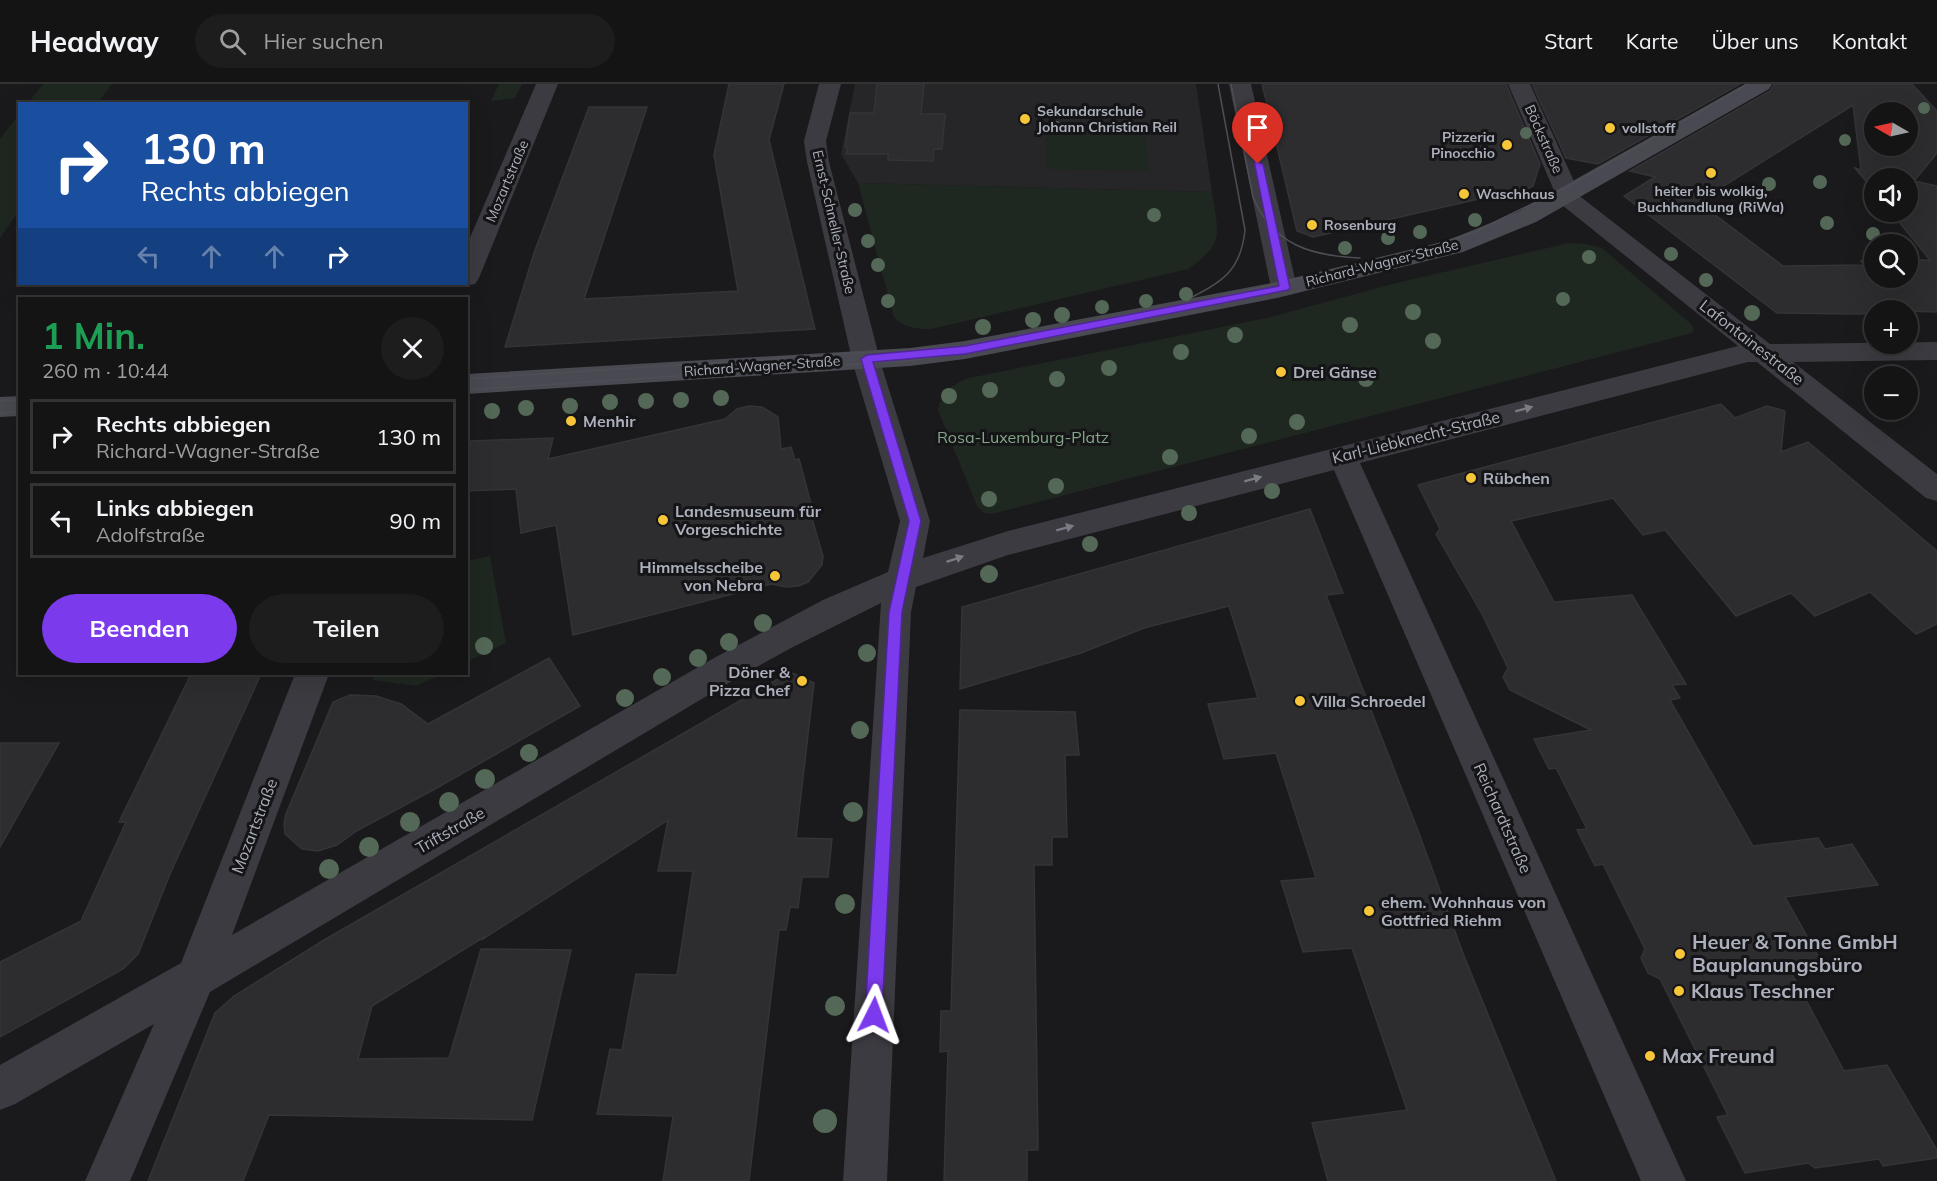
<!DOCTYPE html>
<html lang="de">
<meta charset="utf-8">
<style>
:root{--surface:#141415;--page:#1d1d1e;--text:#f1f3f6;--muted:#9d9ea0;--line:#333334;--accent:#7c3aed}
body{margin:0;font-family:Mulish,sans-serif;background:var(--page);color:var(--text);height:100vh;display:flex;flex-direction:column;font-size:22px;white-space:nowrap}
*{box-sizing:border-box;margin:0}
p{font-size:20px;color:var(--muted)}
.icon{flex:none;width:33px;height:33px;fill:none;stroke:currentColor;stroke-width:2;stroke-linecap:round;stroke-linejoin:round}
.map{position:relative;flex:1;overflow:hidden}
.sheet{position:absolute;left:18px;top:213px;width:450px;height:378px;display:flex;flex-direction:column;background:var(--surface);border-radius:0px;box-shadow:0 6px 24px #0002,0 0 0 2px var(--line)}
.sheet>*{flex:none}
.hud{position:absolute;left:18px;top:18px;width:450px;height:183px;border-radius:0px;box-shadow:0 6px 24px #0002,0 0 0 2px var(--line);background:#1a4fa0;color:#fff;overflow:hidden}
.needle{width:39px;rotate:279deg}
.buttons{position:absolute;left:1864px;top:18px;display:grid;gap:12px}
.buttons a{display:grid;place-items:center;width:54px;height:54px;border-radius:50%;background:var(--surface);box-shadow:0 6px 24px #0002,0 0 0 2px var(--line);font-size:30px}
.pin{position:absolute;display:grid;place-items:center;width:51px;height:51px;color:#fff;margin:-62px -26px;border-radius:50% 50% 50% 0;rotate:-45deg;box-shadow:0 0 6px #0007}
.pin .icon{rotate:45deg}
.me{position:absolute;width:66px;margin:-33px;rotate:3deg;stroke-linejoin:round;filter:drop-shadow(0 0 4px #0008)}
.turn{display:flex;align-items:center;gap:21px;height:126px;padding:0 24px;font-size:27px}
.turn .icon{width:78px;height:78px;stroke-width:2.5}
.turn b{display:block;font-size:42px;line-height:51px}
.lanes{display:flex;align-items:center;height:57px;padding:0 24px;background:#0003;justify-content:center;gap:30px;direction:ltr}
.lanes .off{opacity:.35}
.round{display:grid;place-items:center;flex:none;width:63px;height:63px;border-radius:32px;background:var(--page)}
.summary{display:flex;align-items:center;justify-content:space-between;height:102px;padding:0 24px}
h1{font-size:36px;font-weight:700;line-height:45px;color:#1e9e55}
.action{display:flex;gap:12px;margin-top:auto;padding:12px 24px}
.action a{flex:1;height:69px;border-radius:36px;background:var(--accent);color:#fff;font-size:24px;font-weight:700;line-height:69px;text-align:center}
.action a+a{background:var(--page);color:var(--text)}
ul{padding:0;list-style:none}
li{display:flex;align-items:center;gap:18px;height:75px;margin:0 12px 9px;padding:0 12px;border:3px solid var(--line);border-radius:0px}
li div{flex:1}
li b{display:block;font-size:22px}
li em{font-style:normal}
header{display:flex;align-items:center;gap:36px;box-sizing:border-box;height:84px;padding:0 30px;background:var(--surface);border-bottom:2px solid var(--line)}
header strong{font-size:28px}
nav{display:flex;gap:33px;margin-inline-start:auto;font-size:21px}
.search{width:420px;height:54px;background:var(--page);display:flex;align-items:center;gap:15px;box-sizing:border-box;padding:0 21px;border-radius:33px;color:var(--muted);font-size:22px}
.map>svg:first-child{display:block}
.built{fill:#262629}
.green{fill:#1f2721}
.building{fill:#2d2d30;stroke:#343438;stroke-width:1.5;fill-rule:evenodd}
.lines{fill:none;stroke-linecap:round;stroke-linejoin:round}
.street{fill:#3b3b41;fill-rule:evenodd}
.secondary{fill:#494a51;fill-rule:evenodd}
.tram{stroke:#4e4f56;stroke-width:1.5}
.tree{fill:#546857}
.oneway{fill:#797b85}
.route{fill:#7c3aed;stroke:#51269a;stroke-width:1.5}
.poi-dot{fill:#f6c538;stroke:#151517;stroke-width:2}
.labels{text-anchor:middle;stroke-width:6;stroke-linejoin:round;paint-order:stroke}
.far-poi-label{font-size:14px;font-weight:bold;fill:#acb0bc;stroke:#151517;text-anchor:start}
.far-street-label{font-size:14px;fill:#acb0bc;stroke:#151517}
.street-label{font-size:16px;fill:#acb0bc;stroke:#151517}
.poi-label{font-size:16px;font-weight:bold;fill:#acb0bc;stroke:#151517;text-anchor:start}
.park-label{font-size:16px;fill:#83a788;stroke:#151517}
.near-poi-label{font-size:20px;font-weight:bold;fill:#acb0bc;stroke:#151517;text-anchor:start}
</style>
<header>
<strong>Headway</strong>
<div class="search"><svg class="icon" aria-label="search" viewBox="0 0 24 24"><circle cx="10" cy="10" r="6"/><path d="M15 15l6 6"/></svg>Hier suchen</div>
<nav><a>Start</a><a>Karte</a><a>Über uns</a><a>Kontakt</a></nav>
</header>
<div class="map">
<svg width="1937" height="1097" viewBox="0 0 1937 1097">
<rect width="100%" height="100%" fill="#1a1a1c"/>
<!-- built -->
<path class="built" d="M855,0H1196L1212,108L858,99L841,70Z"/>
<!-- green -->
<path class="green" d="M43,0H112L98,19H28Z
M499,0H522L515,14L491,17Z
M19,30V127L0,154V55Z
M1045,46L1145,48L1149,87L1045,85Z
M858,99L1212,108C1218,150 1226,159 1188,185L931,245C917,245 904,244 894,233Z
M1569,159L1586,160L1602,164L1690,239L1694,245L1692,249L992,430L984,429L977,422L938,326C942,308 953,300 969,294L1267,234L1392,200Z
M490,472L506,559L467,578V477Z
M375,590H442L416,602L373,596Z"/>
<!-- building -->
<path class="building" d="M729,0H784L769,56L815,245L505,263L534,169L589,23H647L584,215L738,207L714,71Z
M877,0H924L921,30H945L942,65H934L933,77L888,76V70H846L848,63H845L850,29H874Z
M1262,0H1506L1540,80L1533,102L1505,117L1496,111L1313,153L1297,147Z
M1532,0H1740L1598,80L1566,74Z
M1774,0H1912L1937,27V69L1914,97L1937,102V228L1875,226V229L1857,230L1777,229L1624,112L1655,93L1630,87L1770,7ZM1853,21L1861,86L1855,84L1875,108V94H1908V128H1891L1930,176H1908V194H1875V177H1861L1864,181L1783,182L1698,118ZM1875,28H1908V62H1875Z
M1721,320L1735,334L1767,322L1785,327L1781,368L1808,358L1937,467V540L1916,550L1870,508L1815,532L1791,509L1736,532L1665,446L1643,451L1613,414L1511,437L1554,518L1632,511L1686,600L1672,601L1680,614L1670,616L1753,762L1818,754L1825,765L1852,760L1878,801L1785,813L1826,886L1792,890L1844,987L1887,981L1937,1066V1074L1883,1082L1879,1075L1815,1084L1808,1079L1745,1089L1717,1033L1728,1031L1660,895L1648,889L1641,874L1645,865L1603,780L1595,782L1577,746L1587,745L1556,684L1549,685L1534,655L1591,646L1510,606L1503,593L1508,584L1482,530L1436,450L1440,445L1418,401Z
M749,322L762,323L778,333L781,365L791,363L795,376L799,375L805,397L811,420L808,421L823,472L822,481L808,498L798,502L786,503L772,500L573,551L556,441L521,449L516,405L466,407V376L471,357L553,354L548,375L725,335L737,325Z
M1310,425L1343,509L1326,511L1417,744L1464,872L1556,1097H1328L1312,1039L1407,1026L1352,864L1303,868L1281,797L1316,794L1276,669L1224,675L1208,620L1258,614L1229,522L1144,544L1081,569L960,605L962,523Z
M549,574L580,622L435,705L358,746L337,761L318,767L302,765L285,750L284,740L286,730L333,618L350,611L376,612L401,620L428,640Z
M790,588L814,599L796,754L832,755L828,793H802L798,824L790,823L786,846H779L749,1097H663L673,1032L597,1030L610,965L622,966L636,890L677,891L693,787H658L668,736L483,855L484,853L372,922L358,975L449,974L481,865L571,866L532,1036L269,1031L243,1097H148L215,929L234,912L324,856Z
M191,590H261L170,790L138,870L123,885L0,953V878L81,837L126,738H119Z
M960,626L1075,628L1079,671H1065L1067,753H1052V781H1034L1038,1066H1027V1097H944L948,967L940,968L941,927H951Z
M0,659H59L0,763Z"/>
<g class="lines">
<!-- street -->
<path class="street" d="M536,0H558L479,194L475,200L466,202L457,200H466V163Z
M819,0H841L826,57L829,78L881,280L930,437L923,474L1008,447L1738,262L1557,117L1553,112V104L1508,0H1530L1577,104V110L1770,260L1937,258V276L1793,278L1937,390V417L1926,414L1757,278H1748L1360,379L1686,1097H1641L1334,386L1008,471L916,503L911,528L887,1097H843L881,519L791,564L737,594L210,908L130,1097H85L154,940L15,1020L0,1026V981L181,879L295,590H329L232,851L714,574L823,516L888,488L900,437L853,280L807,78L804,57Z
M1229,0H1251L1297,204L1293,210L1284,212L1275,210L1271,204Z"/>
<!-- secondary -->
<path class="secondary" d="M1745,0H1772L1769,5L1536,138L1463,168L1277,214L965,275L910,282L466,310V290L910,264L965,257L1277,198L1446,157L1518,128Z
M20,312V332L0,333V313Z"/>
<!-- tram -->
<path class="tram" d="M1231,0L1253,113C1273,161 1311,172 1360,174
M1192,213C1225,197 1241,184 1245,146L1218,0
M1075,250L1134,238
M466,295L963,262L1215,214L1422,165L1472,149L1565,104L1748,0
M466,306L905,277L969,269
M0,317L20,316
M0,329L20,328"/>
</g>
<!-- trees -->
<g class="tree">
<circle cx="1924" cy="24" r="6"/>
<circle cx="1056" cy="43" r="6"/>
<circle cx="1526" cy="49" r="6"/>
<circle cx="1845" cy="56" r="6"/>
<circle cx="1820" cy="98" r="7"/>
<circle cx="1769" cy="100" r="7"/>
<circle cx="855" cy="126" r="7"/>
<circle cx="1154" cy="131" r="7"/>
<circle cx="1475" cy="136" r="7"/>
<circle cx="1827" cy="139" r="7"/>
<circle cx="1420" cy="148" r="7"/>
<circle cx="1873" cy="150" r="7"/>
<circle cx="1388" cy="154" r="7"/>
<circle cx="868" cy="157" r="7"/>
<circle cx="1345" cy="164" r="7"/>
<circle cx="1671" cy="170" r="7"/>
<circle cx="1589" cy="173" r="7"/>
<circle cx="878" cy="181" r="7"/>
<circle cx="1706" cy="196" r="7"/>
<circle cx="1186" cy="210" r="7"/>
<circle cx="1563" cy="215" r="7"/>
<circle cx="888" cy="217" r="7"/>
<circle cx="1146" cy="217" r="7"/>
<circle cx="1102" cy="223" r="7"/>
<circle cx="1413" cy="228" r="8"/>
<circle cx="1752" cy="229" r="8"/>
<circle cx="1062" cy="231" r="8"/>
<circle cx="1033" cy="236" r="8"/>
<circle cx="1350" cy="241" r="8"/>
<circle cx="983" cy="243" r="8"/>
<circle cx="1235" cy="251" r="8"/>
<circle cx="1433" cy="257" r="8"/>
<circle cx="1181" cy="268" r="8"/>
<circle cx="1109" cy="284" r="8"/>
<circle cx="1057" cy="295" r="8"/>
<circle cx="1366" cy="295" r="8"/>
<circle cx="990" cy="306" r="8"/>
<circle cx="949" cy="312" r="8"/>
<circle cx="721" cy="314" r="8"/>
<circle cx="681" cy="316" r="8"/>
<circle cx="646" cy="317" r="8"/>
<circle cx="610" cy="318" r="8"/>
<circle cx="570" cy="322" r="8"/>
<circle cx="526" cy="324" r="8"/>
<circle cx="492" cy="327" r="8"/>
<circle cx="1297" cy="338" r="8"/>
<circle cx="1249" cy="352" r="8"/>
<circle cx="1170" cy="373" r="8"/>
<circle cx="1056" cy="402" r="8"/>
<circle cx="1272" cy="407" r="8"/>
<circle cx="989" cy="415" r="8"/>
<circle cx="1189" cy="429" r="8"/>
<circle cx="1090" cy="460" r="8"/>
<circle cx="989" cy="490" r="9"/>
<circle cx="763" cy="539" r="9"/>
<circle cx="729" cy="558" r="9"/>
<circle cx="484" cy="562" r="9"/>
<circle cx="867" cy="569" r="9"/>
<circle cx="698" cy="574" r="9"/>
<circle cx="662" cy="593" r="9"/>
<circle cx="625" cy="614" r="9"/>
<circle cx="860" cy="646" r="9"/>
<circle cx="529" cy="669" r="9"/>
<circle cx="485" cy="695" r="10"/>
<circle cx="449" cy="718" r="10"/>
<circle cx="853" cy="728" r="10"/>
<circle cx="410" cy="738" r="10"/>
<circle cx="369" cy="763" r="10"/>
<circle cx="329" cy="785" r="10"/>
<circle cx="845" cy="820" r="10"/>
<circle cx="835" cy="922" r="10"/>
<circle cx="825" cy="1037" r="12"/>
</g>
<!-- one-way arrows -->
<defs><path id="oneway-solid" d="M-6-.8H1V-3.2L6.5 0L1 3.2V.8H-6Z" transform="scale(1.5)"/></defs>
<g class="oneway">
<use href="#oneway-solid" transform="translate(1524 325) rotate(-15)"/>
<use href="#oneway-solid" transform="translate(1253 395) rotate(-15)"/>
<use href="#oneway-solid" transform="translate(1065 444) rotate(-15)"/>
<use href="#oneway-solid" transform="translate(955 475) rotate(-19)"/>
</g>
<!-- route -->
<path class="route" d="M1254,77L1263,80L1290,204L1288,206L965,270L873,278L921,437L902,528L882,931L880,937L874,940L868,937L865,931L889,528L909,437L861,275L867,271L965,262L1279,202Z"/>
<!-- markers -->
<g class="poi-dot">
<circle cx="1025" cy="35" r="6"/>
<circle cx="1610" cy="44" r="6"/>
<circle cx="1507" cy="61" r="6"/>
<circle cx="1711" cy="89" r="6"/>
<circle cx="1464" cy="110" r="6"/>
<circle cx="1312" cy="141" r="6"/>
<circle cx="1281" cy="288" r="6"/>
<circle cx="571" cy="337" r="6"/>
<circle cx="1471" cy="394" r="6"/>
<circle cx="663" cy="436" r="6"/>
<circle cx="775" cy="492" r="6"/>
<circle cx="802" cy="597" r="6"/>
<circle cx="1300" cy="617" r="6"/>
<circle cx="1369" cy="827" r="6"/>
<circle cx="1680" cy="870" r="6"/>
<circle cx="1679" cy="907" r="6"/>
<circle cx="1650" cy="972" r="6"/>
</g>
<g class="labels">
<!-- far-poi labels -->
<g class="far-poi-label">
<text x="1037" y="32">Sekundarschule<tspan x="1037" dy="16">Johann Christian Reil</tspan></text>
<text x="1622" y="49">vollstoff</text>
<text x="1495" y="58" text-anchor="end">Pizzeria<tspan x="1495" dy="16">Pinocchio</tspan></text>
<text x="1711" y="112" text-anchor="middle">heiter bis wolkig,<tspan x="1711" dy="16">Buchhandlung (RiWa)</tspan></text>
<text x="1476" y="115">Waschhaus</text>
<text x="1324" y="146">Rosenburg</text>
</g>
<!-- far-street labels -->
<g class="far-street-label">
<text transform="translate(1544 55) rotate(66)" y="5">Böckstraße</text>
<text transform="translate(507 97) rotate(-67)" y="5">Mozartstraße</text>
<text transform="translate(834 138) rotate(77)" y="5">Ernst-Schneller-Straße</text>
<text transform="translate(1382 179) rotate(-14)" y="5">Richard-Wagner-Straße</text>
<text transform="translate(762 282) rotate(-4)" y="5">Richard-Wagner-Straße</text>
</g>
<!-- street labels -->
<g class="street-label">
<text transform="translate(1752 258) rotate(38)" y="6">Lafontainestraße</text>
<text transform="translate(1416 353) rotate(-14)" y="6">Karl-Liebknecht-Straße</text>
<text transform="translate(1503 734) rotate(66)" y="6">Reichardtstraße</text>
<text transform="translate(254 742) rotate(-69)" y="6">Mozartstraße</text>
<text transform="translate(450 746) rotate(-30)" y="6">Triftstraße</text>
</g>
<!-- poi labels -->
<g class="poi-label">
<text x="1293" y="294">Drei Gänse</text>
<text x="583" y="343">Menhir</text>
<text x="1483" y="400">Rübchen</text>
<text x="675" y="433">Landesmuseum für<tspan x="675" dy="18">Vorgeschichte</tspan></text>
<text x="763" y="489" text-anchor="end">Himmelsscheibe<tspan x="763" dy="18">von Nebra</tspan></text>
<text x="790" y="594" text-anchor="end">Döner &amp;<tspan x="790" dy="18">Pizza Chef</tspan></text>
<text x="1312" y="623">Villa Schroedel</text>
<text x="1381" y="824">ehem. Wohnhaus von<tspan x="1381" dy="18">Gottfried Riehm</tspan></text>
</g>
<!-- park labels -->
<g class="park-label">
<text x="1023" y="359">Rosa-Luxemburg-Platz</text>
</g>
<!-- near-poi labels -->
<g class="near-poi-label">
<text x="1692" y="865">Heuer &amp; Tonne GmbH<tspan x="1692" dy="23">Bauplanungsbüro</tspan></text>
<text x="1691" y="914">Klaus Teschner</text>
<text x="1662" y="979">Max Freund</text>
</g>
</g>
</svg>
<div class="buttons">
<a><svg class="needle" viewBox="-14 -14 28 28"><path d="M0-13l5 13h-10z" fill="#e53935"/><path d="M0 13l5-13h-10z" fill="#9d9ea0"/></svg></a>
<a><svg class="icon" aria-label="sound" viewBox="0 0 24 24"><path d="M4 9h4l5-4v14l-5-4H4zM17 9q2 3 0 6"/></svg></a>
<a><svg class="icon" aria-label="search" viewBox="0 0 24 24"><circle cx="10" cy="10" r="6"/><path d="M15 15l6 6"/></svg></a>
<a>+</a>
<a>−</a>
</div>
<div class="pin" style="left:1258px;top:80px;background:#d93025"><svg class="icon" aria-label="arrive" viewBox="0 0 24 24"><path d="M6 21V4h12l-3 4 3 4H6"/></svg></div>
<svg class="me" style="left:874px;top:931px" viewBox="-20 -20 40 40"><path d="M0-17L14 15 0 8-14 15z" fill="#7c3aed" stroke="#fff" stroke-width="4"/></svg>
<div class="hud">
<div class="turn"><svg class="icon" aria-label="right" viewBox="0 0 24 24"><path d="M7 20v-9h11M14 6l5 5-5 5"/></svg><div><b>130 m</b>Rechts abbiegen</div></div>
<div class="lanes"><svg class="icon off" aria-label="left" viewBox="0 0 24 24"><path d="M17 20v-9H6M10 6l-5 5 5 5"/></svg><svg class="icon off" aria-label="ahead" viewBox="0 0 24 24"><path d="M12 20V5M6 11l6-6 6 6"/></svg><svg class="icon off" aria-label="ahead" viewBox="0 0 24 24"><path d="M12 20V5M6 11l6-6 6 6"/></svg><svg class="icon" aria-label="right" viewBox="0 0 24 24"><path d="M7 20v-9h11M14 6l5 5-5 5"/></svg></div>
</div>
<section class="sheet">
<div class="summary"><div><h1>1 Min.</h1><p>260 m · 10:44</p></div><a class="round"><svg class="icon" aria-label="close" viewBox="0 0 24 24"><path d="M6 6l12 12M18 6L6 18"/></svg></a></div>
<ul>
<li><svg class="icon" aria-label="right" viewBox="0 0 24 24"><path d="M7 20v-9h11M14 6l5 5-5 5"/></svg><div><b>Rechts abbiegen</b><p>Richard-Wagner-Straße</p></div><em>130 m</em></li>
<li><svg class="icon" aria-label="left" viewBox="0 0 24 24"><path d="M17 20v-9H6M10 6l-5 5 5 5"/></svg><div><b>Links abbiegen</b><p>Adolfstraße</p></div><em>90 m</em></li>
</ul>
<div class="action"><a>Beenden</a><a>Teilen</a></div>
</section>
</div>
